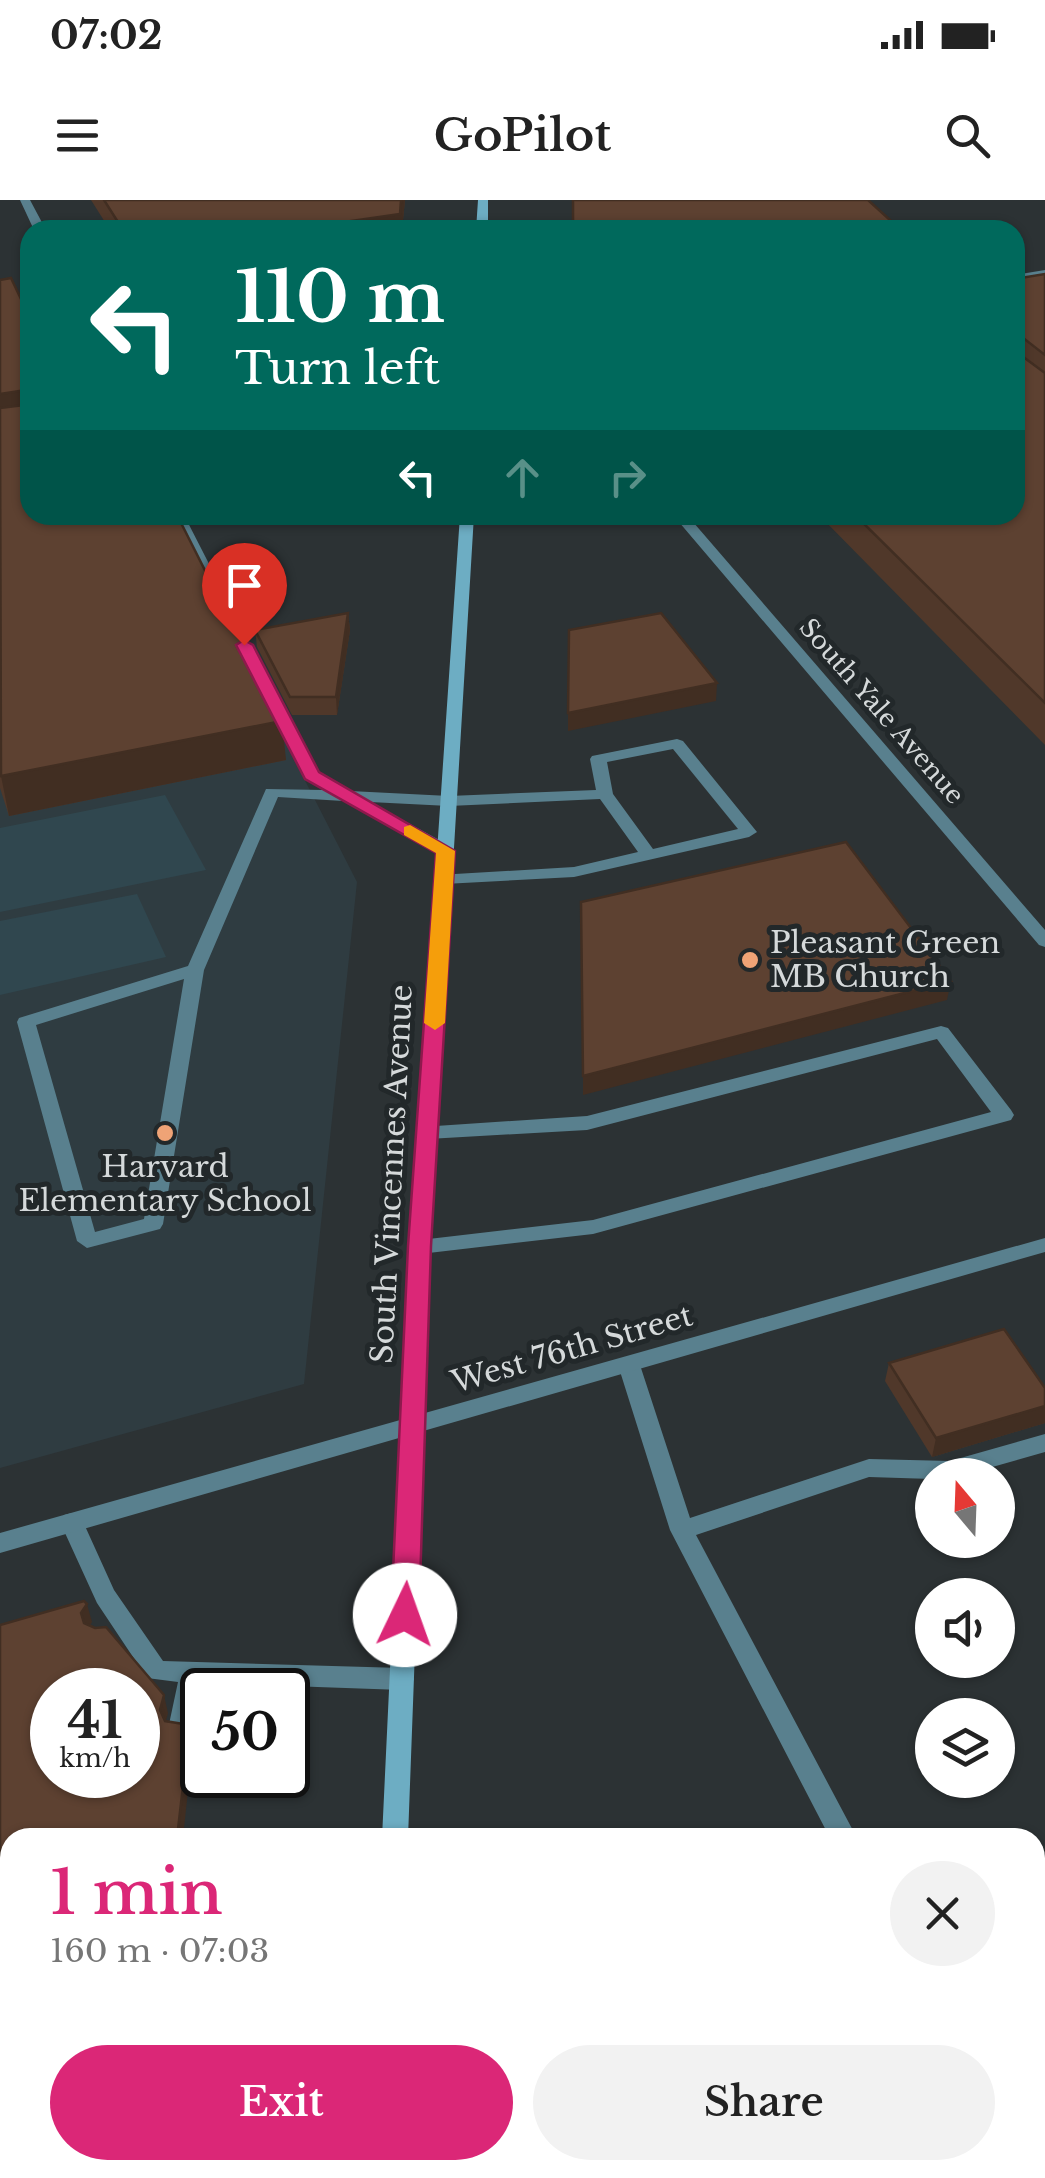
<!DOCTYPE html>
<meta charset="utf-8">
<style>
:root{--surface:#fff;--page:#f2f2f2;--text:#222;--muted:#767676;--accent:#db2777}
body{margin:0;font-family:"Libre Baskerville",serif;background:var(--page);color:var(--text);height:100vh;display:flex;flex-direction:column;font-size:38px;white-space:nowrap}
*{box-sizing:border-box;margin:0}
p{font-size:32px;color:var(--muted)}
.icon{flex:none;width:55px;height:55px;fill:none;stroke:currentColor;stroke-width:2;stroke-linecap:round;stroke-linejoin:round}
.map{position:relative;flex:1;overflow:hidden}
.side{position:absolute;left:0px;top:1628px;width:1045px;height:352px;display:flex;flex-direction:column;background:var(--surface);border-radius:30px 30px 0 0;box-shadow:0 2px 8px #0004}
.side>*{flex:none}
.banner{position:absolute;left:20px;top:20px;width:1005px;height:305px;border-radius:30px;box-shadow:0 2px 8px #0004;background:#00695c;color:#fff;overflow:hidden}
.needle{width:65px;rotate:341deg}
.fabs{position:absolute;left:915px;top:1258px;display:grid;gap:20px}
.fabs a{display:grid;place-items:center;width:100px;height:100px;border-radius:50%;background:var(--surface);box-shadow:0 2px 8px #0004;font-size:50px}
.speed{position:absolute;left:30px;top:1468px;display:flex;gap:20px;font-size:50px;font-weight:700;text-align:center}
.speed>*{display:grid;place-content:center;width:130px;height:130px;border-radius:50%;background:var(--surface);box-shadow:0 2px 8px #0004;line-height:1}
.speed small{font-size:25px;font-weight:400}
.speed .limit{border:5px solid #111;border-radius:15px;background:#fff;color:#111}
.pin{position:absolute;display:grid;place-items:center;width:85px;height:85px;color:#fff;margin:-102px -42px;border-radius:50% 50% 50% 0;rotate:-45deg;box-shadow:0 0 10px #0007}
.pin .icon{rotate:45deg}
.me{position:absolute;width:110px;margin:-55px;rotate:3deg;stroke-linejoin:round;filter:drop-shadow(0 0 8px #0008)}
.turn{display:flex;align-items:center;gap:35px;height:210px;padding:0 50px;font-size:45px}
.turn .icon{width:130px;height:130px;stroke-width:2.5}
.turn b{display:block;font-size:70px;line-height:85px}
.lanes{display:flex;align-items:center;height:95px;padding:0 50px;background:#0003;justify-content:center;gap:50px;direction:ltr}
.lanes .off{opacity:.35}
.round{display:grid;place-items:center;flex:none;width:105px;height:105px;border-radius:52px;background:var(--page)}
.summary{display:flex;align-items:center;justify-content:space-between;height:170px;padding:0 50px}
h1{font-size:60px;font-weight:600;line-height:75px;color:var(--accent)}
.button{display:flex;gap:20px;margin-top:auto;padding:20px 50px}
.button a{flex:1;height:115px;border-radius:60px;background:var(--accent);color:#fff;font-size:40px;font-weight:600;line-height:115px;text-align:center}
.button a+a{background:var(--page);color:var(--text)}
.status{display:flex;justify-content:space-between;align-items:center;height:70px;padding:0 50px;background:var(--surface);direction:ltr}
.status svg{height:28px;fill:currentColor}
header{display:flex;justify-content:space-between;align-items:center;height:130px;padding:0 50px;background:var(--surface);font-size:45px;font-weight:600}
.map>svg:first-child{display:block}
.built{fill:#2f3c41}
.green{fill:#30474f}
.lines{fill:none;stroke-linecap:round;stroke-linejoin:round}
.service{fill:#59808e;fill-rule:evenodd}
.minor{fill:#59808e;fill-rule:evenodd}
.tertiary{fill:#59808e;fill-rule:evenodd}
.secondary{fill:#6dadc3;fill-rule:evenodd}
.wall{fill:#50382a}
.shaded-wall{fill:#412e22}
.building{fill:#5d4131;stroke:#412e22;stroke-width:2.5;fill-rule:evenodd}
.route{fill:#db2777;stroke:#8e194d;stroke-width:2.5}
.slow{fill:#f59e0b}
.poi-dot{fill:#efa376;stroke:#22282a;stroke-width:4}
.labels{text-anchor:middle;stroke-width:10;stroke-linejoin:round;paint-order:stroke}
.far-street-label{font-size:25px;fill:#d5d9da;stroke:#22282a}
.poi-label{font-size:30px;fill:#d5d9da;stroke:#22282a;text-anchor:start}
.street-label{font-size:30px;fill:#d5d9da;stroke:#22282a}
</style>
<div class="status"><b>07:02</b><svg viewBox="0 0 49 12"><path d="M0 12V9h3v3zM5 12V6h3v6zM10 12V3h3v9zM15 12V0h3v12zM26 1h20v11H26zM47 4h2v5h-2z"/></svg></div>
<header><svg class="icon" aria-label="menu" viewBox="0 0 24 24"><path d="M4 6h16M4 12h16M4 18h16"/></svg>GoPilot<svg class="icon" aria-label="search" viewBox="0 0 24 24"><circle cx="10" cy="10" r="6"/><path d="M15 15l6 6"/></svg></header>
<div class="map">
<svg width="1045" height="1978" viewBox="0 0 1045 1978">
<rect width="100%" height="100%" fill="#2c3234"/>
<!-- built -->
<path class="built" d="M0,261L30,315H169L357,682L304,1184L0,1268Z"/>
<!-- green -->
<path class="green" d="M165,595L206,670L0,712V628Z
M137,694L166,757L0,795V721Z"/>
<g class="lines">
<!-- service -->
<path class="service" d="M30,99V107L0,111V103Z
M170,315H184L247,438L245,441H235L233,438Z
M254,458L262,463L318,573L350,591L449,596L596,590L590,559L592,556L677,539L683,541L757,632L749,637L574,677L444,684L438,683L435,679L438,675L574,667L638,652L600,599L449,606L370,602L452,647L454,651L446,656L343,601L278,597L204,770L163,1024L160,1029L87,1048L77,1041L17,822L19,818L188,766L266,589L324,590L303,576L246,463ZM673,549L738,629L653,649L613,594L607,562ZM184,779L144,1019L95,1032L36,825Z
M941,826L948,828L1011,910L1014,915L1011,920L593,1034L420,1054L410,1047L420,1040L593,1020L991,912L937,839L587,930L428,939L421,937L418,932L421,927L587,916Z
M629,1157L637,1159L640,1165L690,1318L869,1259L950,1261L1045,1234V1252L964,1275H932V1279L869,1277L696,1335L857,1638H830L670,1330L618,1165L621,1159Z
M72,1313L80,1315L114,1390L163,1461L402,1468L411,1471L414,1479L411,1487L402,1490L202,1483L190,1537L181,1540L172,1537L168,1529L178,1482L147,1478L97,1403L60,1322L64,1315Z
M747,1970H777V1978H747Z
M1004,1970H1034L1038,1978H1008Z"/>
<!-- minor -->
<path class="minor" d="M20,0H30L46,30H34Z
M673,315H687L1045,730V747L1039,745Z"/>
<!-- tertiary -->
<path class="tertiary" d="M1045,70V76L1015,81V75Z
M1045,1038V1052L0,1353V1333Z"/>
<!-- secondary -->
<path class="secondary" d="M478,0H488V30H476Z
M460,315H474L430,1047L408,1638H382L410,1047Z
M367,1970H397V1978H367Z"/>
</g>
<!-- wall -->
<path class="wall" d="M91,0H405L402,30H110Z
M1045,74V545L819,315H1015V79Z
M0,80L30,315L227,414L264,476L265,486L286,560L9,616L0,588Z
M348,413L350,430L337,515H292L257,447L255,430Z
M889,1163L1045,1188V1223L932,1257L885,1181Z"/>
<!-- shaded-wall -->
<path class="shaded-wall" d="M401,0H405L402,30H289Z
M26,190L30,212L0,230V194Z
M348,413L350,430L337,515L336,497Z
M717,483L716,501L568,531V513Z
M282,521L286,560L9,616L1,576Z
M951,781L947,800L583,895V876Z
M1045,1206V1223L932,1257L936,1238Z
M87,1404L92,1422L86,1432L81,1413Z
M164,1495L168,1513L164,1528L160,1510Z
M190,1525L193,1543L183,1638H177Z"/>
<!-- building -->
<path class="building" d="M104,0H401L400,14L289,30H123Z
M573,0H868L901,30H573Z
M1045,74V155L1022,137L1017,138L1018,153L1045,173V503L855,315H1015V79Z
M11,78L30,118V315H177L227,414L231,413L264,476H259L282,521L1,576L0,208L25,205L26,190L0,194V80Z
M348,413L336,497H290L255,430Z
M661,413L717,483L568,513L569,430Z
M846,642L951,781L583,876L581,702Z
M1004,1129L1045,1188V1206L936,1238L889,1163Z
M84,1401L87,1404L81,1413L84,1423L95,1428L106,1427L164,1495L160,1510L165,1521L190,1525L177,1638H10V1694L0,1649V1425ZM52,1490H138V1575H52Z"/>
<!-- route -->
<path class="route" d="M244,440L253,445L319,572L455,651L431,1046L419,1415L415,1423L405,1426L395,1423L391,1415L408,1046L436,653L305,579L236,445Z"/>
<!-- slow -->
<path class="slow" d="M410,625L455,651L445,823L435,830L424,823L436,653L404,635V627Z"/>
<!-- markers -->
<g class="poi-dot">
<circle cx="750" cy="760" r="10"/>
<circle cx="165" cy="933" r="10"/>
</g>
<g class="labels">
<!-- far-street labels -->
<g class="far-street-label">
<text transform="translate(882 511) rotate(49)" y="9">South Yale Avenue</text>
</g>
<!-- poi labels -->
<g class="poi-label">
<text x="770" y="753">Pleasant Green<tspan x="770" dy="34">MB Church</tspan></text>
<text x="165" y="977" text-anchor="middle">Harvard<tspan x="165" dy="34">Elementary School</tspan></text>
</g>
<!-- street labels -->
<g class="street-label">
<text transform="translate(392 974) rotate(-87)" y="10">South Vincennes Avenue</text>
<text transform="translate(572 1149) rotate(-16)" y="10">West 76th Street</text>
</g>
</g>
</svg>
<div class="fabs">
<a><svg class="needle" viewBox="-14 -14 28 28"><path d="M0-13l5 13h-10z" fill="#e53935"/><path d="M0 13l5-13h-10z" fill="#767676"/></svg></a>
<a><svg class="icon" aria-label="sound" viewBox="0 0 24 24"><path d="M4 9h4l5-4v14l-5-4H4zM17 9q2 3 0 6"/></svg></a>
<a><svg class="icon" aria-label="layers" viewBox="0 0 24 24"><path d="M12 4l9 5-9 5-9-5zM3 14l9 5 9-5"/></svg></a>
</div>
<div class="speed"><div>41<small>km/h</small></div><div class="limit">50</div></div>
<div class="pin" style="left:244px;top:445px;background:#d93025"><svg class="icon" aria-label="arrive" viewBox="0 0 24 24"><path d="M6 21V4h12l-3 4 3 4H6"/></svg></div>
<svg class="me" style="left:405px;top:1415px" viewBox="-20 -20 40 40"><circle r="19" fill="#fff"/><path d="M0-13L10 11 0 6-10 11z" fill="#db2777"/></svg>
<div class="banner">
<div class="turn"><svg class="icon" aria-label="left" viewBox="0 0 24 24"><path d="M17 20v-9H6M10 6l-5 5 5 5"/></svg><div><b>110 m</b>Turn left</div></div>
<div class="lanes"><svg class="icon" aria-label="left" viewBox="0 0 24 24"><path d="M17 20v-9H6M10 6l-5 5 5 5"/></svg><svg class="icon off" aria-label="ahead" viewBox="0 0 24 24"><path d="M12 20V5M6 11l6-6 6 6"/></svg><svg class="icon off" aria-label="right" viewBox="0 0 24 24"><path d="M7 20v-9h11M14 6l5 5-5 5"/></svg></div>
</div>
<section class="side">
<div class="summary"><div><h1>1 min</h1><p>160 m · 07:03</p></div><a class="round"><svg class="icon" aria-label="close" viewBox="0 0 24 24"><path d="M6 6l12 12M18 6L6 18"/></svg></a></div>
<div class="button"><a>Exit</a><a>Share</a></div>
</section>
</div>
